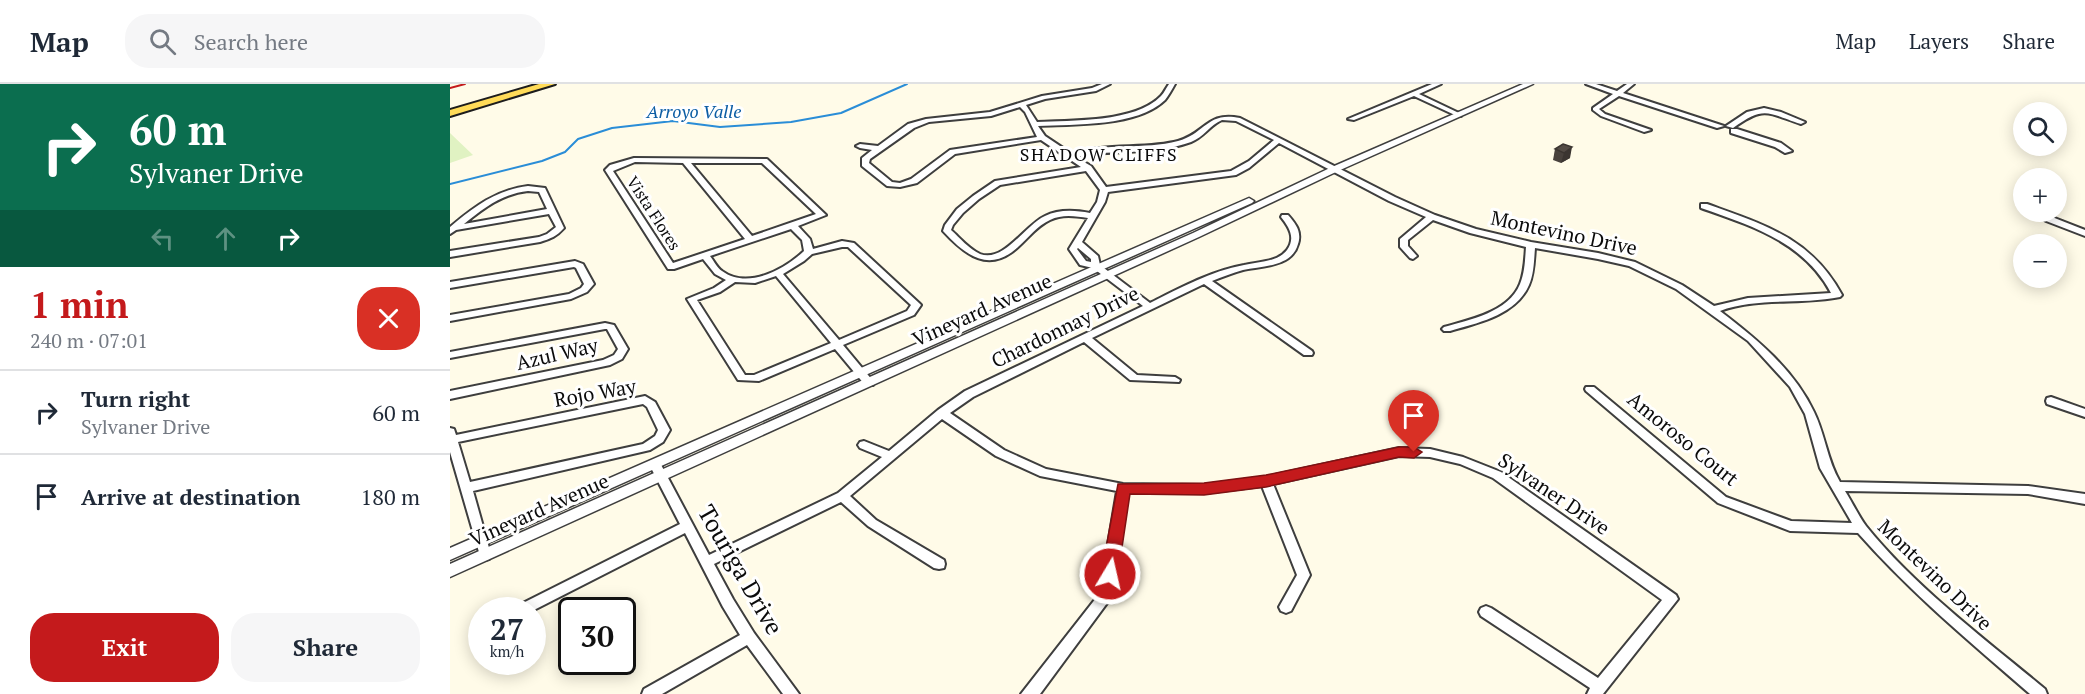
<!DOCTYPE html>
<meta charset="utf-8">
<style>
:root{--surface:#fff;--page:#f6f6f7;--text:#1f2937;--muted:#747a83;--line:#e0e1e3;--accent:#c41a1c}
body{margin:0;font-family:"PT Serif",serif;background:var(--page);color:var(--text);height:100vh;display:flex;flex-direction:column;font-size:22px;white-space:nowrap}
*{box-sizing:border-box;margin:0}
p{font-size:20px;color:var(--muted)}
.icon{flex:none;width:33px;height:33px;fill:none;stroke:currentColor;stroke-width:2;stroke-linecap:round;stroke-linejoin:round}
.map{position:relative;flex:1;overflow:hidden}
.sheet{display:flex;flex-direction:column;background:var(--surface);width:450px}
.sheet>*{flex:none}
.guide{background:#0b6e4f;color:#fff;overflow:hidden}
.tools{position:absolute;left:1563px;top:18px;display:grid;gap:12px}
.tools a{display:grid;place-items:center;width:54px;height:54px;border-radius:50%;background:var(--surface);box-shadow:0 3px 15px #0003;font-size:30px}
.speed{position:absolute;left:18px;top:513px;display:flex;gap:12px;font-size:30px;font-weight:700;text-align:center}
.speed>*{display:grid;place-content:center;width:78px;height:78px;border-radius:50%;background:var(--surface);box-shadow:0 3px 15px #0003;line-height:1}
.speed small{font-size:15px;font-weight:400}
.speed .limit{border:3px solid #111;border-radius:9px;background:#fff;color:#111}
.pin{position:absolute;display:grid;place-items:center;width:51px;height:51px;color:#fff;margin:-62px -26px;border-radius:50% 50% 50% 0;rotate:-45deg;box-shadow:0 0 6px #0007}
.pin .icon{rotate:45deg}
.me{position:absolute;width:66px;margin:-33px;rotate:9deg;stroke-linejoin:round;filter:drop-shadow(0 0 4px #0008)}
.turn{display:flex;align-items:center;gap:21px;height:126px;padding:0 30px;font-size:27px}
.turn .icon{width:78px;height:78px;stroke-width:2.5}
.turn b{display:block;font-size:42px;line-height:51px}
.lanes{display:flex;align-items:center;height:57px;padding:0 30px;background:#0003;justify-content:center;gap:30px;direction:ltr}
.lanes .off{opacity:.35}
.round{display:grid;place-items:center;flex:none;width:63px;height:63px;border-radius:24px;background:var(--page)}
.head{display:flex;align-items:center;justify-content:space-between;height:102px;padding:0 30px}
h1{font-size:36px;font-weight:700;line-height:45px;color:var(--accent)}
.action{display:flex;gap:12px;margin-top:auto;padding:12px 30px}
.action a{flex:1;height:69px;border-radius:24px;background:var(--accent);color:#fff;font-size:24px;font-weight:700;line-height:69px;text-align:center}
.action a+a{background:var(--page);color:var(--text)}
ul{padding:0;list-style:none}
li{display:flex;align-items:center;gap:18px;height:84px;padding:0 30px;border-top:2px solid var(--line)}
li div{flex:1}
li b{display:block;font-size:22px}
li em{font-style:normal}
header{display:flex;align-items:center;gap:36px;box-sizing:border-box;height:84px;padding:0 30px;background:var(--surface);border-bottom:2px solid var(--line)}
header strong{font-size:28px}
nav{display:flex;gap:33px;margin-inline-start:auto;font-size:21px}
.search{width:420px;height:54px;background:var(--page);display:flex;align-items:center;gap:15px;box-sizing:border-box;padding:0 21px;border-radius:24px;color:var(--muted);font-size:22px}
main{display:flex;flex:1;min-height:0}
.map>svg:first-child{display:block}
.pitch{fill:#e0f2c2}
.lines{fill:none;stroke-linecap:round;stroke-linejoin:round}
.stream{stroke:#2a8dd7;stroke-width:2}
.minor-casing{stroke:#3e3e3e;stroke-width:4}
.tertiary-casing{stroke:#3e3e3e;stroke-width:3}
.primary-casing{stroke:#1c1c1c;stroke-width:4}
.minor{fill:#fff;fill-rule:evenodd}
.tertiary{fill:#fff;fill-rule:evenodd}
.primary{fill:#ffdb58;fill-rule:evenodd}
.rail{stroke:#c41a1c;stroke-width:2}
.wall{fill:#48413c}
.shaded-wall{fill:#3b3531}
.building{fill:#544c46;stroke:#3b3531;stroke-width:1.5}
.route{fill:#c41a1c;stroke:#7f1112;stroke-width:1.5}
.labels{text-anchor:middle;stroke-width:6;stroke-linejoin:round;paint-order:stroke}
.far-street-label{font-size:16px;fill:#0b0b0b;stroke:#fff}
.far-water-label{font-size:18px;font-style:italic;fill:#0c5da4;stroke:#fff}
.far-neighbourhood-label{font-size:18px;letter-spacing:1.5px;fill:#0b0b0b;stroke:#fff}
.street-label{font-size:20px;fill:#0b0b0b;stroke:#fff}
.near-street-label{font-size:24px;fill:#0b0b0b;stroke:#fff}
</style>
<header>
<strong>Map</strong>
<div class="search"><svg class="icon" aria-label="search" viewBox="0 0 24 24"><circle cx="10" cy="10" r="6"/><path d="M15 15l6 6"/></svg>Search here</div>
<nav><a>Map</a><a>Layers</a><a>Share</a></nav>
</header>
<main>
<section class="sheet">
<div class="guide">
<div class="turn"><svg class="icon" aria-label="right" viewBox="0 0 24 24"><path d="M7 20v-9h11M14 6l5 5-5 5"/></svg><div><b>60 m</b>Sylvaner Drive</div></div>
<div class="lanes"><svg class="icon off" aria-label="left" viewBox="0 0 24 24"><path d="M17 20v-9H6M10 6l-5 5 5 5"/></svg><svg class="icon off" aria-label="ahead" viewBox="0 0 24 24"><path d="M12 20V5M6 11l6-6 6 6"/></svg><svg class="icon" aria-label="right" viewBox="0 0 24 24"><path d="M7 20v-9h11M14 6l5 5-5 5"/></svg></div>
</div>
<div class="head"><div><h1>1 min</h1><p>240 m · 07:01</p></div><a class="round" style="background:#d93025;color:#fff"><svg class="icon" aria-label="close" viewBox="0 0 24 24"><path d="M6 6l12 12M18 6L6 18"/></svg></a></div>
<ul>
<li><svg class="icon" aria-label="right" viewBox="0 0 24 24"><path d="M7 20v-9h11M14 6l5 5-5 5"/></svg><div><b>Turn right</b><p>Sylvaner Drive</p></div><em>60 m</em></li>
<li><svg class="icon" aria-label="arrive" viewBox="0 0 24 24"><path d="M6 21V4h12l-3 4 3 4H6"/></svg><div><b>Arrive at destination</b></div><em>180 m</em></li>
</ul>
<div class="action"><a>Exit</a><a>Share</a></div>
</section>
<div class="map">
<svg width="1635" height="610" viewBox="0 0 1635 610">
<rect width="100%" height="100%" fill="#fffbe8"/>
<!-- pitch -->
<path class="pitch" d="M0,49L23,71L0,79Z"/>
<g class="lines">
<!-- stream -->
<path class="stream" d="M0,100L92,77L115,68L128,55L162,44L223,37L270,43L341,38L391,29L457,0"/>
<!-- minor casing -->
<g class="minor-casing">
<path id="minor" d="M652,0H660L646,7L595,15L576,21L587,38C621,36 685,39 711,12C714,9 716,4 719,0H725C722,5 719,11 715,16C687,43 625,40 588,42L595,52L622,70C656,58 694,66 728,57C756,49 757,27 790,34L945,113L985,131L1026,145L1081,158L1148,169L1185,178L1232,201L1264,222L1298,214L1381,209C1354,158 1302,142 1251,124V120H1257C1315,141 1361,154 1392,211L1390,213C1352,221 1306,213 1270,227C1307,255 1344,286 1364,328C1375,350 1377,376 1390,398L1578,402L1635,410V420L1578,410L1395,407C1402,418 1408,431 1416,442C1464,502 1536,556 1595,605L1597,610H1580C1520,558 1460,508 1408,449L1340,447L1268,419L1136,307L1135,305L1136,303H1144L1276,413L1341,437L1402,439L1370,384L1355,330L1340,303L1298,257L1226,205L1179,182L1148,175L1085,164C1084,176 1084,190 1079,201C1066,231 1028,239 1000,247H994L992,245L994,243C1019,236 1059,228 1070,200C1075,188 1075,175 1076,163L1020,149L983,136L958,156V162L967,172L963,175L960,174L950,163V155L976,133L939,117L829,59L799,84L786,91L658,108L655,118L632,158L648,172L650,181L700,219C730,204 761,187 794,181C808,178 828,178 837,166C846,154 839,143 831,133L832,131H838C846,140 852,148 848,160C842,183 812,182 793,186C782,189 772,193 762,197L862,267L863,269L862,271H854L754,200L642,254L687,291L725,293L730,296L729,298L680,296L634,258L523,313L500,329L554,366L596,385L673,400L754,401L816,393L949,364L980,365L1013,373L1051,388L1226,511L1228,515L1153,610H1137L1140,604L1031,532L1029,528L1031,524L1036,522L1041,524L1148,594L1212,516L1043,394L1010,380L980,373L949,372L823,400L860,491L841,527L836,529L831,527L829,523L847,491L812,402L754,409L678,408L663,511L590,610H571L650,509L667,407L590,392L546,372L492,335L400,412L426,436L494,476L495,480L494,484L489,485L484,484L418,442L391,418L264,480L283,515L304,549L349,610H333L297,561L212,610H192L194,605L290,551L273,523L235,449L82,527L66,526L67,522L230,440L199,380L201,377H209L259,471L388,409L432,373L410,364L408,361L410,358L414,357L439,367L488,326L515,307L693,222L643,184L630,181L619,165L638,134C625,132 612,130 600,136C587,142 579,153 568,163C539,190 515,171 493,147L495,141L507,125L523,112L545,97L631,83L591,56L505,70L467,99L450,103L437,102L412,82V74L422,66L410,64L406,62L410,60L428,62L458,40L476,35L540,28L592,12L642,4ZM570,23L575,28L587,53L500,66L461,95L450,99L442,98L419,79L420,75L464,44L479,38L541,32ZM772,36L786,37L824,56L799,77L781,87L656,103L641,82L627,74L637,70C671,67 708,70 741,58C754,53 760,41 772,36ZM636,87L650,106L647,118L640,129C625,126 609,125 595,132C575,141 554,179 530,170C519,165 510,154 501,146L503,141L513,129L529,115L550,101ZM628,164L641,175V178L636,177L627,165Z
M982,0H991L969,10L1011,30V32H1007L964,12L904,36L898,35Z
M1136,0H1146L1167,7L1177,0H1184L1173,9L1274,42L1267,44L1169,12L1149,25L1155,30L1201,46L1194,48L1151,32L1143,26V24L1163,10Z
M1314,24L1331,28L1355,38L1351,40C1317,29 1315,21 1283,44L1276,42L1297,28Z
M1281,45H1287L1331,59L1342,67L1335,69L1325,63L1281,49Z
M184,74L317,75L376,131L348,142L360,155L363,165L392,157L404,159L469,219L471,221L464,231L393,261L423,297L424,299L423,301H415L385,265L309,297L288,296L237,215L264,204L276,196L265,190L253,175L224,185H218L155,86L160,81ZM185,78L233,79L295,155L223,179L163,87ZM241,79H312L366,130L302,152ZM341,145L352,156L354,167C335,185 298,206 272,187C267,184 264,177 260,172ZM392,163H398L461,221L457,227L389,256L333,190L354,177L362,170ZM326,192L381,259L304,291H295L247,216L270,208L285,198L305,199Z
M78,102L95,104L114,144C107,152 100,155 90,158L0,173V167L89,153L97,150L106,143L99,130L6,146L0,150V143C24,123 46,106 78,102ZM78,107L89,108L97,125L14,140C34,124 52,110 78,107Z
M1586,128H1595L1602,133L1635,146V152L1596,137Z
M125,177L133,180L144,200L137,208L121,215L0,237V231L119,210L131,204L134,200L126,184L124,183L0,204V198Z
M155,239L164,241L178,265L172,275L160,281L0,315V307L153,276L164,271L168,265L157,245H155L0,274V268Z
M195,312L205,318L220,346L213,358L200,366L23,407L41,471L39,475L35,476L31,475L0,368V344L4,345L6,351ZM193,320L197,323L208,346L205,352L193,360L20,398L8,358Z
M1601,313L1635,325V333L1597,320L1596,317L1597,314Z"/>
</g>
<!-- tertiary casing -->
<g class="tertiary-casing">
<path id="tertiary" d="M1073,0H1083L888,87L749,153L0,493V480L743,149L882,83Z
M799,114L804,117L802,119L0,476V464Z"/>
</g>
<!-- primary casing -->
<g class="primary-casing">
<path id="primary" d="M89,0H105L0,32V26Z"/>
</g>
<!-- minor -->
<use href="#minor" class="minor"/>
<!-- tertiary -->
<use href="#tertiary" class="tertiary"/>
<!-- primary -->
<use href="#primary" class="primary"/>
<!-- rail -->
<path class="rail" d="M0,4L15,0"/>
</g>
<!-- wall -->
<path class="wall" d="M1113,60L1120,74L1111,79L1103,76L1105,65Z"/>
<!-- shaded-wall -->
<path class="shaded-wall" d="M1122,63L1120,74L1111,79L1114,69Z"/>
<!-- building -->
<path class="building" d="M1113,60L1122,63L1114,69L1105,65Z"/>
<!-- route -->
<path class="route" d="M949,363H964L972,368L964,374L949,373L816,403L754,411L680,410L668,490L666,495L660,497L654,495L651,490L668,400L754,399L816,391Z"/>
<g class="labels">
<!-- far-street labels -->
<g class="far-street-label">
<text transform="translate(204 129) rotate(57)" y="6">Vista Flores</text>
</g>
<!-- far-water labels -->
<g class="far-water-label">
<text x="244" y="34">Arroyo Valle</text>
</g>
<!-- far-neighbourhood labels -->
<g class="far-neighbourhood-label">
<text x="649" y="77">SHADOW CLIFFS</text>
</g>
<!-- street labels -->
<g class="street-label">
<text transform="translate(1114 149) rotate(12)" y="7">Montevino Drive</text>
<text transform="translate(532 226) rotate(-24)" y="7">Vineyard Avenue</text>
<text transform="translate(615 243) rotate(-26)" y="7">Chardonnay Drive</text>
<text transform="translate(107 270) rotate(-13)" y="7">Azul Way</text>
<text transform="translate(145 309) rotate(-10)" y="7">Rojo Way</text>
<text transform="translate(1233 355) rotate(39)" y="7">Amoroso Court</text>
<text transform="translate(1104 410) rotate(34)" y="7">Sylvaner Drive</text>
<text transform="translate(89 426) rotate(-24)" y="7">Vineyard Avenue</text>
<text transform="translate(1485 491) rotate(44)" y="7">Montevino Drive</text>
</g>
<!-- near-street labels -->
<g class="near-street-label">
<text transform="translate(290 486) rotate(60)" y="8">Touriga Drive</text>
</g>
</g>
</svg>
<div class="tools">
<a><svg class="icon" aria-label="search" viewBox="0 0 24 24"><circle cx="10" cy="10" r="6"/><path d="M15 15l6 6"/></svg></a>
<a>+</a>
<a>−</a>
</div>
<div class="speed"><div>27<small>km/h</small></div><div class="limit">30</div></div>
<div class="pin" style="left:964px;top:368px;background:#d93025"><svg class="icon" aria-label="arrive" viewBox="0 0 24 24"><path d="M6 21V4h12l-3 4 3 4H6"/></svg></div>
<svg class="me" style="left:660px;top:490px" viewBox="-20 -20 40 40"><circle r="17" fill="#c41a1c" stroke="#fff" stroke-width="3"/><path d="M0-11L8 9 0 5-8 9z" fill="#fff"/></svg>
</div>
</main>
